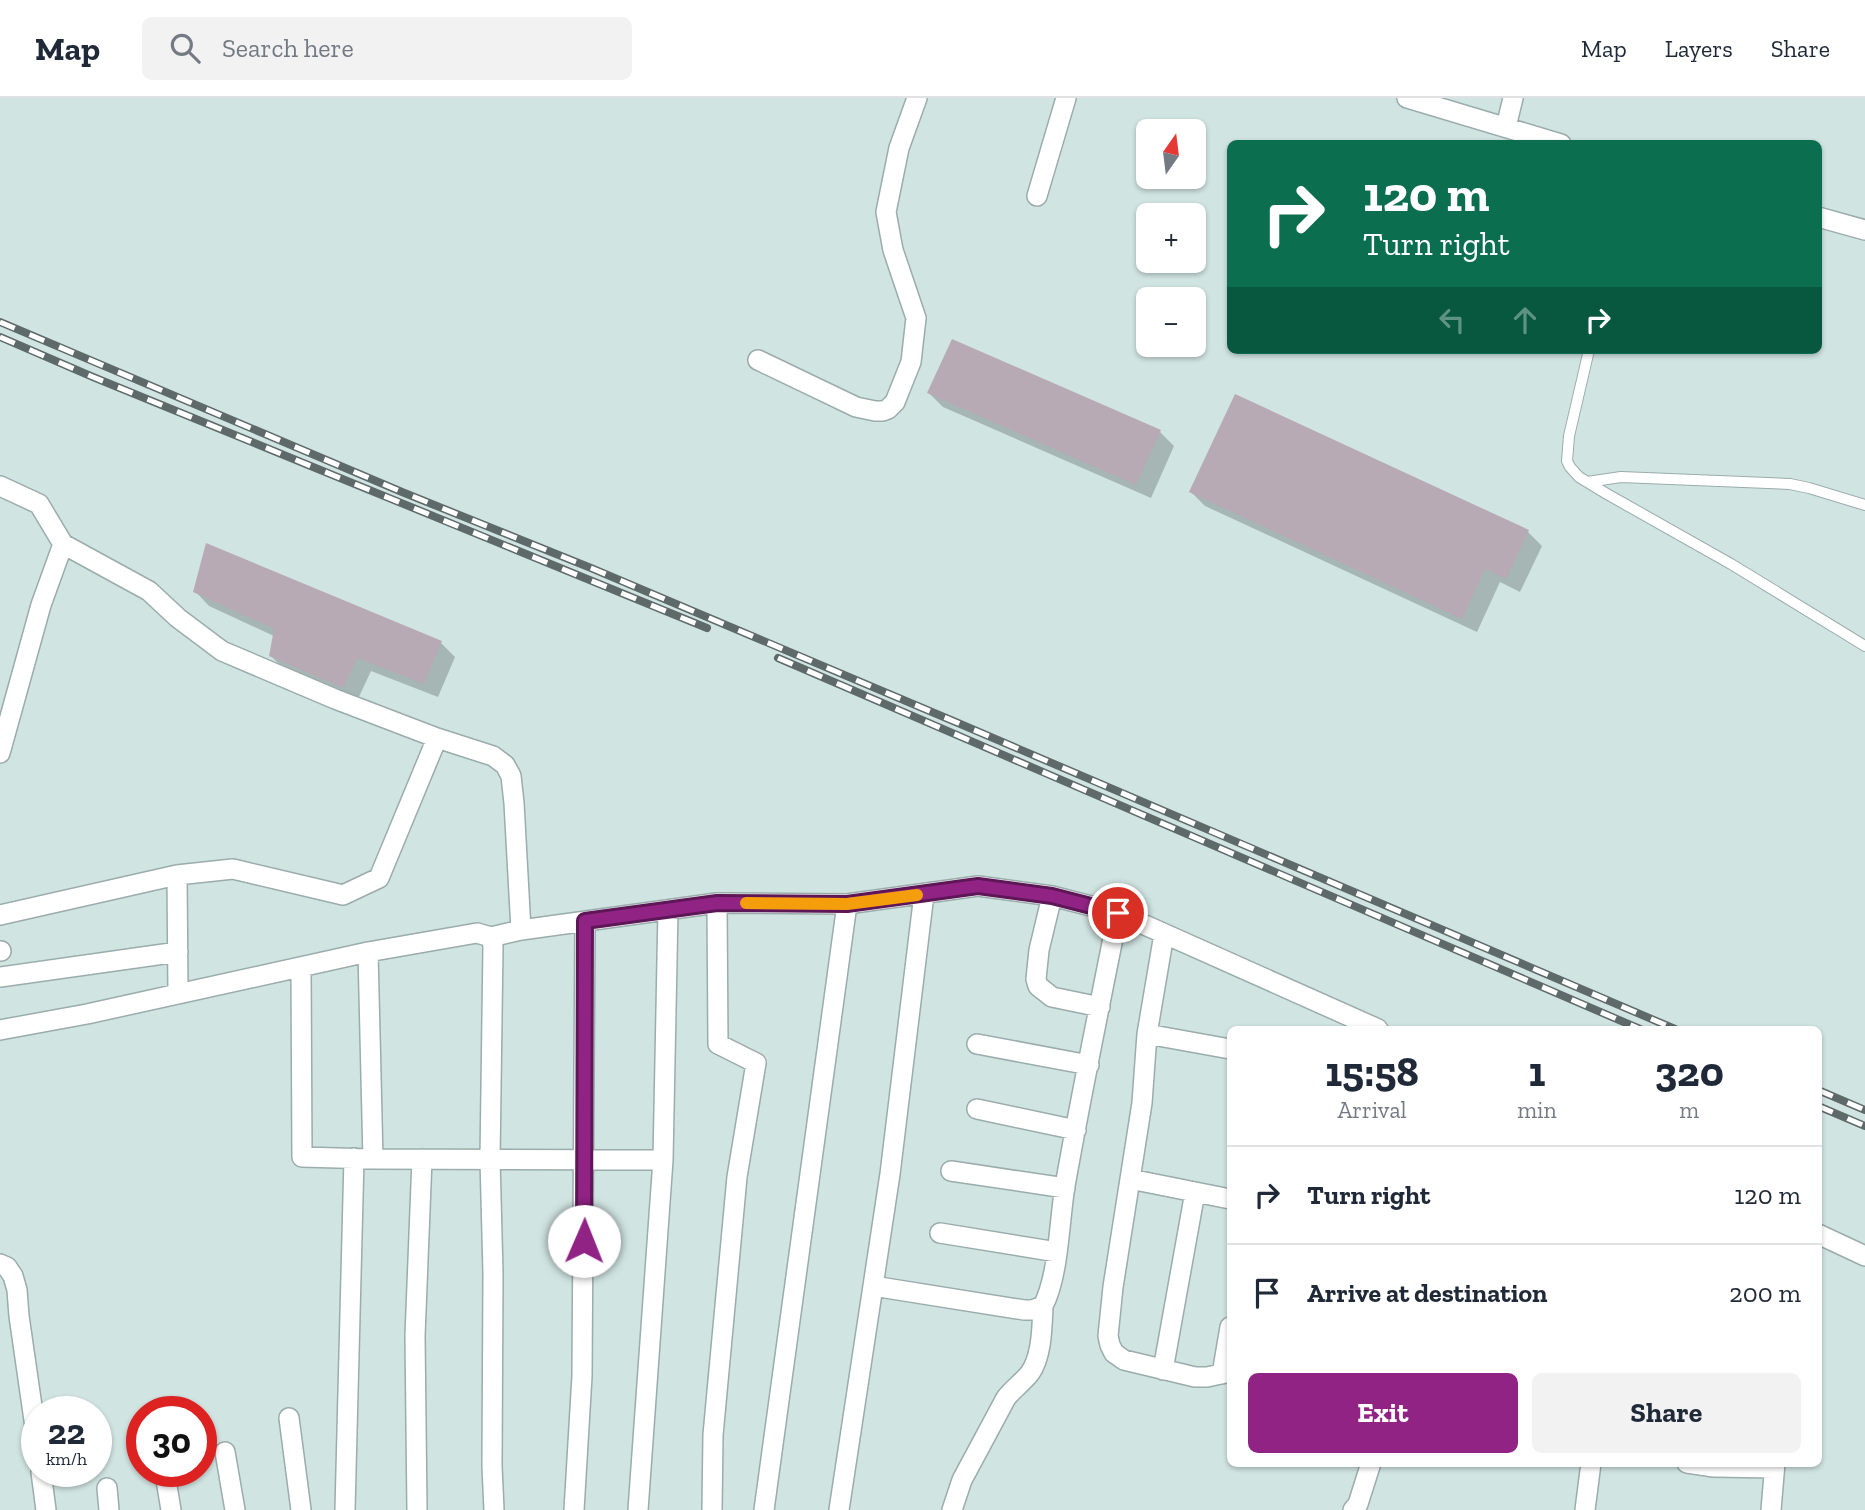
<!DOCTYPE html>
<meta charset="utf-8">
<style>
:root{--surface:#fff;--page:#f2f2f3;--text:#1f2937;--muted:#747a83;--line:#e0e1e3;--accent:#912385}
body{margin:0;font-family:"Zilla Slab",serif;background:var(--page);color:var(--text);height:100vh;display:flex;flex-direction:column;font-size:26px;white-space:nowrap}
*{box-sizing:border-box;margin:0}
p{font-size:23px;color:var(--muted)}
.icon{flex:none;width:38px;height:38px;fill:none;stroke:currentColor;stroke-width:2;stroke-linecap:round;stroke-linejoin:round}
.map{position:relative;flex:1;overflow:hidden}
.side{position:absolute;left:1227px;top:928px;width:595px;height:441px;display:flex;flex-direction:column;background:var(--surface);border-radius:10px;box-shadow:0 2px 5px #0004}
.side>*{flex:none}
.banner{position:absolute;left:1227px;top:42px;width:595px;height:214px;border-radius:10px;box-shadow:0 2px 5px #0004;background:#0b6e4f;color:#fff;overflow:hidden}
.needle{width:46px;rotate:14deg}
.buttons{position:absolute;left:1136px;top:21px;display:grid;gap:14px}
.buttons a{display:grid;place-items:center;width:70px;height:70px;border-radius:10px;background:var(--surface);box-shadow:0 2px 5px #0004;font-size:35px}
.speed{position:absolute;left:21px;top:1298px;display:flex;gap:14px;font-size:35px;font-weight:700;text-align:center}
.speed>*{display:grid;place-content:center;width:91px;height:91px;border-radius:50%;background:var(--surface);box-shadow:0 2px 5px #0004;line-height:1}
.speed small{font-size:18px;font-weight:400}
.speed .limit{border:10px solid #d22;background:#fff;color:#111}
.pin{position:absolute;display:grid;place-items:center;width:60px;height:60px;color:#fff;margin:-30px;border:4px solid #fff;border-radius:50%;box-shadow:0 2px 7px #0007}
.me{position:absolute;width:77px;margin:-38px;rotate:1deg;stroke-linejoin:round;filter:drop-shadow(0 0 5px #0008)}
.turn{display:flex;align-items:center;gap:24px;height:147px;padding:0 21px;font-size:32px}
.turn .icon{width:91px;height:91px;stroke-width:2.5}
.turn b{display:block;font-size:49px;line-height:60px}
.lanes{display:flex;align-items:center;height:66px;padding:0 21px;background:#0003;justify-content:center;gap:35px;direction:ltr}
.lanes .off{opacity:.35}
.eta{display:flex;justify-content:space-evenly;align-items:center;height:119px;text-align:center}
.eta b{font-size:42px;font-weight:700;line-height:49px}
.action{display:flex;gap:14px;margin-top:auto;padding:14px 21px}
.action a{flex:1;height:80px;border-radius:10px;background:var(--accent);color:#fff;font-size:28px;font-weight:700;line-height:80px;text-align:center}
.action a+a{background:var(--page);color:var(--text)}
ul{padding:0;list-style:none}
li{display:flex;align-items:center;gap:21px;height:98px;padding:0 21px;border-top:2px solid var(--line)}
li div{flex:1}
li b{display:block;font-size:26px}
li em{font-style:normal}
header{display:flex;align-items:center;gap:42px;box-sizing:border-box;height:98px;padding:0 35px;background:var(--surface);border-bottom:2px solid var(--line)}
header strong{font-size:33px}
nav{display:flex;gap:38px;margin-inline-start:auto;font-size:24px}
.search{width:490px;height:63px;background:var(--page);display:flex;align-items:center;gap:18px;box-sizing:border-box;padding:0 24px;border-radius:10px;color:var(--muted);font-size:26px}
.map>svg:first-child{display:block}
.shadow{fill:#0003}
.building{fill:#b7aab4}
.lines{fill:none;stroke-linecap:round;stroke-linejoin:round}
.lane-casing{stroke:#9aacab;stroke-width:12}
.street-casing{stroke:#9aacab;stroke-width:22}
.lane{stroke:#fff;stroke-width:10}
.street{stroke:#fff;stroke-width:19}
.rail-casing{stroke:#5e6a69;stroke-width:8}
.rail{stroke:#fff;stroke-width:5;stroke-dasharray:16;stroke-linecap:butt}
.route-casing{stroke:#5e1756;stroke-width:18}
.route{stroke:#912385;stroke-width:12}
.slow{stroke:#f59e0b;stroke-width:12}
</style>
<header>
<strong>Map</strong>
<div class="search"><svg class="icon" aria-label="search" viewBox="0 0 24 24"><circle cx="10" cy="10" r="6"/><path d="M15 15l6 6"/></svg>Search here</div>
<nav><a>Map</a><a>Layers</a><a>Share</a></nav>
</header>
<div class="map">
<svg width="1865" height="1412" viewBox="0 0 1865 1412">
<rect width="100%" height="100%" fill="#d0e4e2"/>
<!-- shadow -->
<path class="shadow" d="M929,295L1160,334L1174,348L1151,400L943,309Z
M1191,394L1528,434L1542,448L1520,494L1500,484L1477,534L1205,408Z
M195,493L441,545L455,559L438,599L371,573L357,603L285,572L270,557L274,538L209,508Z"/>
<!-- building -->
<path class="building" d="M952,241L1161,332L1136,387L927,295Z
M1235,296L1529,432L1506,481L1485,471L1462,521L1189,394Z
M206,445L442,543L424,586L357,560L343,590L269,558L274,531L193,494Z"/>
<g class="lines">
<!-- lane casing -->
<g class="lane-casing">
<path id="lane" d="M1589,252L1569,338L1567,363L1570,369L1579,379L1607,396L1731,466L1865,548
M1587,384L1621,379L1790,386L1809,390L1865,407"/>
</g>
<!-- street casing -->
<g class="street-casing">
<path id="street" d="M1407,0L1561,46
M1506,29L1513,0
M1037,98L1066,0
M1818,119L1865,132
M758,262L856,309L875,313H883L888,311L895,304L911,264L916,220L893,152L886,114L899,50L917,0
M0,388L39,406L63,446L149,493L178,520L222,553L335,601L437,640L493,658L505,667L511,678L514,705L521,832
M0,655L41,507L63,446
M177,777L178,896
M1052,798L1039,852L1036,881L1038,888L1052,899L1100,909
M0,817L177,777L233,771L343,797L379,780L437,640
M1164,836L1147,936L1142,1005L1113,1189L1108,1238L1110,1247L1114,1255L1124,1262L1195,1279H1207L1230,1274
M491,839L521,832L717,805L847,806L978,788L1052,798L1118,815L1378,931
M0,853H1
M368,854L373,1061
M301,869L302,1059L373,1061L663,1062
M0,879L178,854
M0,932L87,916L368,854L477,835L491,839L493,848L490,1061L493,1175L492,1368L494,1412
M1147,936L1230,951
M977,946L1089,967
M977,1011L1076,1032
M951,1073L1065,1090
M1130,1081L1230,1101
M940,1135L1057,1154
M1818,1136L1865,1158
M0,1166L7,1169L13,1178L17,1192L19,1218L37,1343
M873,1188L1024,1212H1032L1043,1208C1059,1177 1059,1124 1065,1088C1081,997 1100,906 1118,815
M1163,1272L1195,1094
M1222,1276L1230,1229
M289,1320L301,1412
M225,1354L235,1412
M1687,1365L1714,1369L1774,1370
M41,1374L46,1412
M166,1382L171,1412
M107,1390L109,1412
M345,1412L354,1060
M417,1412L415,1238L422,1061
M574,1412L582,1278L585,823
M638,1412L663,1062L668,812
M712,1412L713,1337L737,1079L756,965L718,946L717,805
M764,1412L847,806
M839,1412L890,1076L924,796
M952,1412L962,1382L1006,1300C1013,1291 1023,1284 1030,1275C1042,1258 1042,1229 1043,1208
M1353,1412L1358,1406L1371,1365
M1585,1412L1591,1365
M1771,1412L1775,1365"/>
</g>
<!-- lane -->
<use href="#lane" class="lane"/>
<!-- street -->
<use href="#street" class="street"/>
<!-- rail casing -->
<g class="rail-casing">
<path id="rail" d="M0,224L402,394L591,470L958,625L1675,931
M0,239L93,279L707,530
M778,560L1640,931
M1818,992L1865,1012
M1818,1008L1865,1028"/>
</g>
<!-- rail -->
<use href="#rail" class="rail"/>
</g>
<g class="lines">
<!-- route casing -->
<g class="route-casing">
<path id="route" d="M584,1143L585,823L717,805L847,806L978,788L1052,798L1118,815"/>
</g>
<!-- route -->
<use href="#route" class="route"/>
<!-- slow -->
<path class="slow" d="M746,805L847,806L917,797"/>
</g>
</svg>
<div class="buttons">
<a><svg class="needle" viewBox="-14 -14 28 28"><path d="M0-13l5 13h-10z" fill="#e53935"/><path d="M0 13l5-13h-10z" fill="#747a83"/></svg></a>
<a>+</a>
<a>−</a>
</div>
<div class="speed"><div>22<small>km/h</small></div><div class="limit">30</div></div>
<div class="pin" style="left:1118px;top:815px;background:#d93025"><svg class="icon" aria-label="arrive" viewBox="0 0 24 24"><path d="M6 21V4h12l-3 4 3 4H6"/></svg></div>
<svg class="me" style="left:584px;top:1143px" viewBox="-20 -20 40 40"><circle r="19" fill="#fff"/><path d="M0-13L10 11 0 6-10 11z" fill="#912385"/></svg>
<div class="banner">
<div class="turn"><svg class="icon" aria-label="right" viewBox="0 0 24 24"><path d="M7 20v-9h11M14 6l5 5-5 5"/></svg><div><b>120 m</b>Turn right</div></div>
<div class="lanes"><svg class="icon off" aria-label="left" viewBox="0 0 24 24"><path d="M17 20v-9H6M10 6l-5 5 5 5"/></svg><svg class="icon off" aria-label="ahead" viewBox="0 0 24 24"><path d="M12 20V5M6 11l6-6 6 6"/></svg><svg class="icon" aria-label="right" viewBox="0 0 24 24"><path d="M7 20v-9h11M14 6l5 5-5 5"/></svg></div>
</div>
<section class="side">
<div class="eta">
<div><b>15:58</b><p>Arrival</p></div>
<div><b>1</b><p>min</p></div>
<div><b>320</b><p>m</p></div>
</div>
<ul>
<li><svg class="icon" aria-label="right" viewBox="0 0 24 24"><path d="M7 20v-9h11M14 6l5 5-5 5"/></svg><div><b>Turn right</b></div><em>120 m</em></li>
<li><svg class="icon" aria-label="arrive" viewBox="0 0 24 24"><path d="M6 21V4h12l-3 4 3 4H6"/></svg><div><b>Arrive at destination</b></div><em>200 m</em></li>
</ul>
<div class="action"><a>Exit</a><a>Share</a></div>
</section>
</div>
